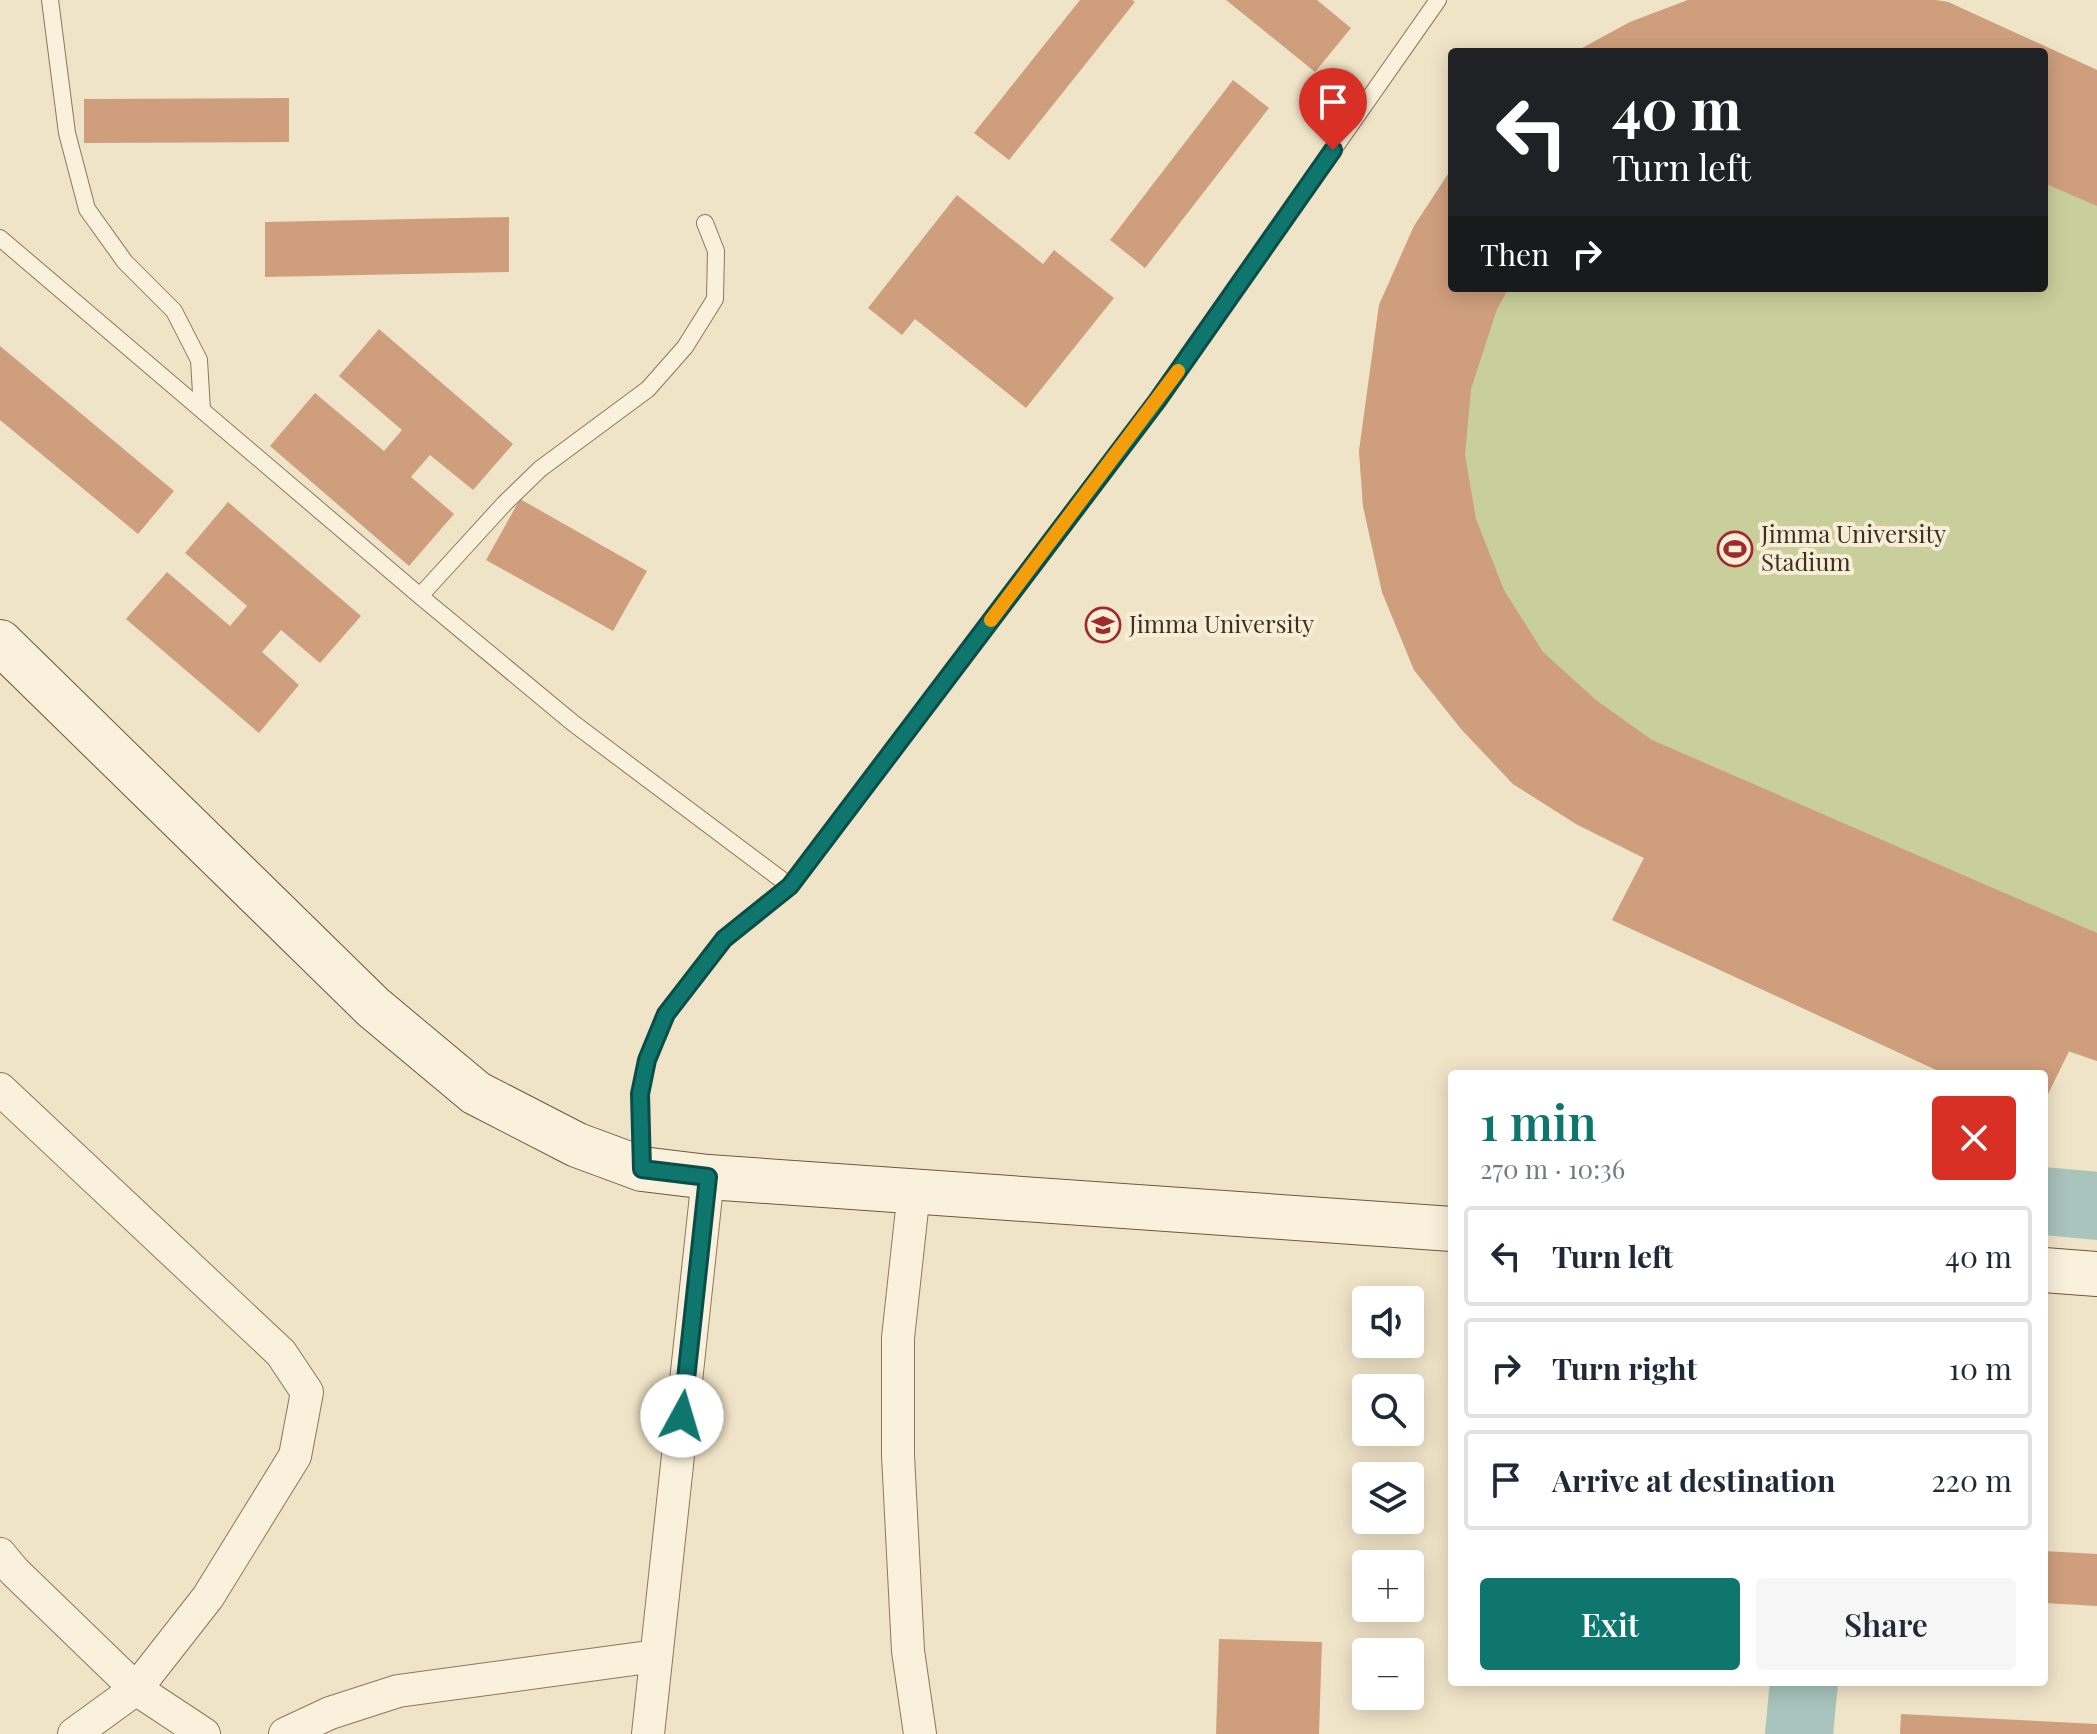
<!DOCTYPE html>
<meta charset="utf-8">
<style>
:root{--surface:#fff;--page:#f6f6f7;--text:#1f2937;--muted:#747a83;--line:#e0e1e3;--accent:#0f766e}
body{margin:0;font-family:"Playfair Display",serif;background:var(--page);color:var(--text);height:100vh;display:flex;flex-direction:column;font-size:30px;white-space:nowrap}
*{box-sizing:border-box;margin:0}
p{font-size:26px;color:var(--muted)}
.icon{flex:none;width:44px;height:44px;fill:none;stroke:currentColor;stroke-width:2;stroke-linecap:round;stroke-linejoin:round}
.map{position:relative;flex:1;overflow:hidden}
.drawer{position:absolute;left:1448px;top:1070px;width:600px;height:616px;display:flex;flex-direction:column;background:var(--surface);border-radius:8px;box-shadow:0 4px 20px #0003}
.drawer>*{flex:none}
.top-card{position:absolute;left:1448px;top:48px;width:600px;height:244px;border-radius:8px;box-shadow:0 4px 20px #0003;background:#202124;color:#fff;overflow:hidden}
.fabs{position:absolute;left:1352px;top:1286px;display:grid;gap:16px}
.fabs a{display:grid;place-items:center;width:72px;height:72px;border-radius:8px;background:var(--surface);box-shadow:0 4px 20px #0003;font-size:40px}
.pin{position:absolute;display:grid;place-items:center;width:68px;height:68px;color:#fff;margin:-82px -34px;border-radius:50% 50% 50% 0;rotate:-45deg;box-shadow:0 0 8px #0007}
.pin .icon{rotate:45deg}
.me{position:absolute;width:88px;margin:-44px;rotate:6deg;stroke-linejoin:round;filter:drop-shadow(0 0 6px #0008)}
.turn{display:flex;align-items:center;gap:28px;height:168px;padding:0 32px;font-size:36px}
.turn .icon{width:104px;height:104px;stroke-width:2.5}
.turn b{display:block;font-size:56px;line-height:68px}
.then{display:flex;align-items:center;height:76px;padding:0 32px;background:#0003;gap:16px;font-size:30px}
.round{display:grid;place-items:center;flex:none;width:84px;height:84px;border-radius:8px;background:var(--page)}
.overview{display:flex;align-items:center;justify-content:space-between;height:136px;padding:0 32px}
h1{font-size:48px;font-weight:600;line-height:60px;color:var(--accent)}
.action{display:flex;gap:16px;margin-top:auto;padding:16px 32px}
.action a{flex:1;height:92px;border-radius:8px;background:var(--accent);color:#fff;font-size:32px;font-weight:600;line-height:92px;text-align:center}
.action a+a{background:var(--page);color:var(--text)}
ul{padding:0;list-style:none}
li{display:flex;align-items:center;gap:24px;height:100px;margin:0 16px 12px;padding:0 16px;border:4px solid var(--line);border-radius:8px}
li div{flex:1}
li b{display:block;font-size:30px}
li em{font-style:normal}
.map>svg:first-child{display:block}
.green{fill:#c9cf9b}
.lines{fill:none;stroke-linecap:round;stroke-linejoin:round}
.river{stroke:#a9c4bc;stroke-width:68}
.building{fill:#cf9f7d}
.lane-casing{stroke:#8d765c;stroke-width:18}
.street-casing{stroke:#8d765c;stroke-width:34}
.secondary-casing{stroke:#6f573f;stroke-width:46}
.lane{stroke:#faf1dc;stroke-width:16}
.street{stroke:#faf1dc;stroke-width:32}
.secondary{stroke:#faf1dc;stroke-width:44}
.route-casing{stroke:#0a4d48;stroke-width:20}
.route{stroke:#0f766e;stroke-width:14}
.slow{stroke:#f59e0b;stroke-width:14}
.labels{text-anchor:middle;stroke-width:8;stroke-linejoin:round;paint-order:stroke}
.poi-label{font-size:24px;fill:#3d2e20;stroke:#f7eed8;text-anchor:start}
</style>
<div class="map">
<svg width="2097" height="1734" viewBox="0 0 2097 1734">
<rect width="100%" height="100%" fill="#f0e4c8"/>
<!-- green -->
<path class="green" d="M1688,0H1935L1948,2L2097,70V1061L2069,1052L2044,1102V1074H1945L1612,920L1644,858L1576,824L1513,784L1462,730L1414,670L1382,592L1363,506L1359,451L1379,305L1414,226L1452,168V288H2044V52H1575L1630,22Z"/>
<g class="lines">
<!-- river -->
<path class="river" d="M2044,1201L2097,1206
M1799,1734L1804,1682"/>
</g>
<!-- building -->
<path class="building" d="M1080,0H1132L1135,2L1009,160L974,133Z
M1226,0H1317L1351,28L1315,72Z
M1688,0H1935L1948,2L2097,70V206L2044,183V52H1575L1630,22Z
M1233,80L1269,108L1145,268L1110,240Z
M289,98V142L84,143V99Z
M1452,168V288H1509L1497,309L1471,389L1465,455L1476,519L1504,590L1543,652L1596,700L1652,740L2097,933V1061L2069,1051L2044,1102V1074H1945L1612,920L1644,858L1576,824L1513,784L1462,730L1414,670L1382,592L1363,506L1359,451L1379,305L1414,226Z
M957,195L1043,264L1054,250L1114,298L1026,408L915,319L902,335L868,308Z
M509,217V272L265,277V222Z
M379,329L513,444L473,490L430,455L411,477L454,514L409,566L270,446L315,393L384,451L402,430L339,376Z
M0,346L174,491L138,534L0,420Z
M520,499L647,571L613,631L486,560Z
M228,502L361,616L320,663L281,630L262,652L299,685L259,733L126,619L167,572L230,626L247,606L185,553Z
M2044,1551L2097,1554V1606L2044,1603Z
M1219,1639L1322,1642L1319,1734H1216Z
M1901,1714L2097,1724V1734H1900Z"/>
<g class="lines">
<!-- lane casing -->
<g class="lane-casing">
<path id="lane" d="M50,0L67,133L87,209L125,262L174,311L199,360L202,410
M0,238L420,596L573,723L790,886
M420,596L504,504L540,469L648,389L685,347L715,299L716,251L705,223
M642,1167L640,1094L647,1060L666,1014L724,939L790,886L1157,401L1438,0"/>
</g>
<!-- street casing -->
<g class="street-casing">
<path id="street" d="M0,1089L281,1353L307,1392L295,1456L208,1597L136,1689L74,1734
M914,1191L898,1338V1455L908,1651L920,1734
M0,1554L14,1571L136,1689L204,1734
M285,1734L330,1713L398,1691L656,1656
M648,1734L708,1177"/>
</g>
<!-- secondary casing -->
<g class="secondary-casing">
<path id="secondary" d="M0,642L373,1007L476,1093L577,1145L642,1169L708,1177L1452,1229
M2044,1270L2097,1274"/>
</g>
<!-- lane -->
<use href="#lane" class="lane"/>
<!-- street -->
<use href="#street" class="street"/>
<!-- secondary -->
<use href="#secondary" class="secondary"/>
</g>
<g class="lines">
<!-- route casing -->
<g class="route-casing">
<path id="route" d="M682,1416L708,1177L642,1169L640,1094L647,1060L666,1014L724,939L790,886L1157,401L1333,150"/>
</g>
<!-- route -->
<use href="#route" class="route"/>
<!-- slow -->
<path class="slow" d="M991,620L1178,371"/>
</g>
<!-- icons -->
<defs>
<g id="stadium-ring" transform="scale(1.8)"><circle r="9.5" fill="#f7eed8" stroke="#9e2a2b" stroke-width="1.5"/><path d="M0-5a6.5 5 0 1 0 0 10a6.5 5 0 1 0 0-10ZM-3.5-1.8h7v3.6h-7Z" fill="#9e2a2b"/></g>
<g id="university-ring" transform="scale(1.8)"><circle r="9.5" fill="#f7eed8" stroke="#9e2a2b" stroke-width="1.5"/><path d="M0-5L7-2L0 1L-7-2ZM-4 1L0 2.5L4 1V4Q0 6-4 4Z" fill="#9e2a2b"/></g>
</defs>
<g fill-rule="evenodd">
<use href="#stadium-ring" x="1735" y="549"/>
<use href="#university-ring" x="1103" y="625"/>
</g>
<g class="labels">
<!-- poi labels -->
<g class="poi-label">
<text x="1761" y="543">Jimma University<tspan x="1761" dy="28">Stadium</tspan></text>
<text x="1129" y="633">Jimma University</text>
</g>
</g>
</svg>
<div class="fabs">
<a><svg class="icon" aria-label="sound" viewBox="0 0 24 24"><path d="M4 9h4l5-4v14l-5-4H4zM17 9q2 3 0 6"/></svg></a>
<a><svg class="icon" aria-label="search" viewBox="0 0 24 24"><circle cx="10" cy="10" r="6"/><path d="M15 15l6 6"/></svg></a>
<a><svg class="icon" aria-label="layers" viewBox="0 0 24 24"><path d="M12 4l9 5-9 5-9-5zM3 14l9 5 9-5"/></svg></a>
<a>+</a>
<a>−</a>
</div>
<div class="pin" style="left:1333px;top:150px;background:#d93025"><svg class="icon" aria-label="arrive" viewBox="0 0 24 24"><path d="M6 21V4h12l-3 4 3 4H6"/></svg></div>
<svg class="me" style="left:682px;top:1416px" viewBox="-20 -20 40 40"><circle r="19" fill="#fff"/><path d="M0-13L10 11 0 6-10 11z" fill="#0f766e"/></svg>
<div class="top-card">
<div class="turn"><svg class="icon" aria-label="left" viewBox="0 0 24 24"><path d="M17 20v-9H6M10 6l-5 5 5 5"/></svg><div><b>40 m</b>Turn left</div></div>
<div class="then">Then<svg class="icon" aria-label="right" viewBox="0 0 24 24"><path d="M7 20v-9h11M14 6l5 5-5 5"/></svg></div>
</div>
<section class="drawer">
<div class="overview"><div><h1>1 min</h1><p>270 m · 10:36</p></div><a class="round" style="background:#d93025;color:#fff"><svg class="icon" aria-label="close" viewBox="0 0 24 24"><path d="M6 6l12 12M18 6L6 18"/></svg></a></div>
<ul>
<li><svg class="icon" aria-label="left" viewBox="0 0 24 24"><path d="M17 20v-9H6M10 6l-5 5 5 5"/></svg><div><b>Turn left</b></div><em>40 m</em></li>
<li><svg class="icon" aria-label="right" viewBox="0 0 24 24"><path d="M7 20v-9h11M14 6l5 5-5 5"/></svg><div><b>Turn right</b></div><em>10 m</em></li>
<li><svg class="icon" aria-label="arrive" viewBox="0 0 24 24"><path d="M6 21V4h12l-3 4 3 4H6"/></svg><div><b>Arrive at destination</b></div><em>220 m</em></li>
</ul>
<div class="action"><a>Exit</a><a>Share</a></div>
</section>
</div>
